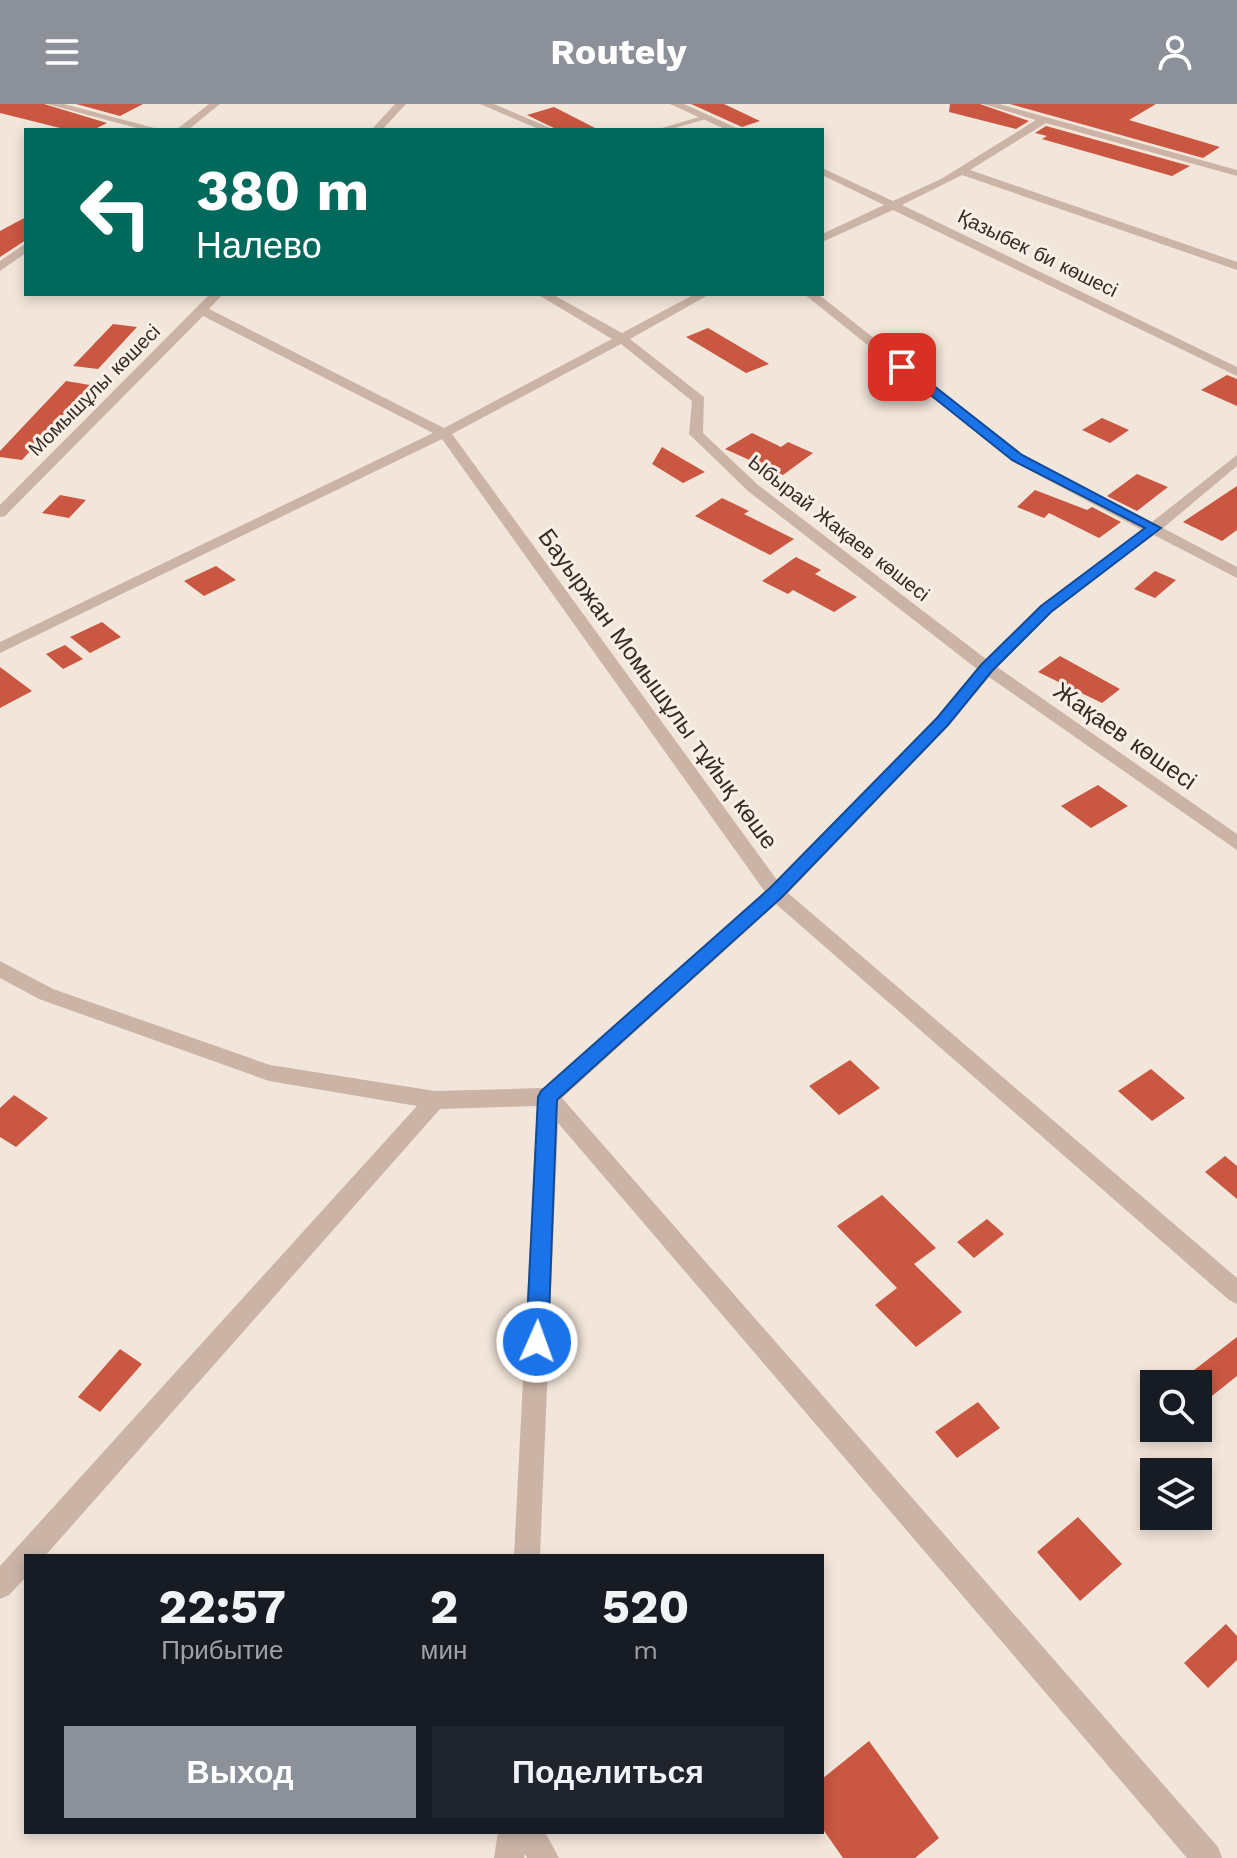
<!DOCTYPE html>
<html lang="ru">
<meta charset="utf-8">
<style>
:root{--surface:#171b24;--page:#20242c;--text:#f1f3f6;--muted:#9ea1a6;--accent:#8c9099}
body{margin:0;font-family:"Work Sans",sans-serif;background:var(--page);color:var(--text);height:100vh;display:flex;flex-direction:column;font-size:30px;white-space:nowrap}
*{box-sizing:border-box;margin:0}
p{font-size:26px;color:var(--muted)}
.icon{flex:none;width:44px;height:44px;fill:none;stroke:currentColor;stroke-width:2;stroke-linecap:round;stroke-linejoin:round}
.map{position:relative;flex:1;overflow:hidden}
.details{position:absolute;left:24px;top:1450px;width:800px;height:280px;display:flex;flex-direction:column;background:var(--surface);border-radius:0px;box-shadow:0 4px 12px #0003}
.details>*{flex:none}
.guide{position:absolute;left:24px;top:24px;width:800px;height:168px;border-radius:0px;box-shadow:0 4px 12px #0003;background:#00695c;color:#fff;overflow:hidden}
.fabs{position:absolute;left:1140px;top:1266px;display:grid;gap:16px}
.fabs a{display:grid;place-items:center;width:72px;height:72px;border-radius:0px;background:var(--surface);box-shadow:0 4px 12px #0003;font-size:40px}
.pin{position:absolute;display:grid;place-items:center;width:68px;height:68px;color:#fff;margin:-34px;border-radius:16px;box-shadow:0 4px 12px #0006}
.me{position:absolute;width:88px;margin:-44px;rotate:2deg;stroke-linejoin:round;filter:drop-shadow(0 0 6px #0008)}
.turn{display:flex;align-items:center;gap:28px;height:168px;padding:0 40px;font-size:36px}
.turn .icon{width:104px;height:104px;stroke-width:2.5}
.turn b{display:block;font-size:56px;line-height:68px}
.eta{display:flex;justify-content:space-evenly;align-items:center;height:136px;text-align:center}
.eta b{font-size:48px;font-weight:700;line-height:56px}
.cta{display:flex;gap:16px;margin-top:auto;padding:16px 40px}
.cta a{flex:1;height:92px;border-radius:0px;background:var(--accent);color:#fff;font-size:32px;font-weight:700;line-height:92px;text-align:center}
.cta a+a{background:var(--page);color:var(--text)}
header{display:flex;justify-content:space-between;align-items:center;height:104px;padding:0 40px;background:var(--accent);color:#fff;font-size:36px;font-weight:700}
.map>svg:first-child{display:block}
.building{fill:#c95741}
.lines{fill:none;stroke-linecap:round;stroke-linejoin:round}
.service{fill:#cbb4a6;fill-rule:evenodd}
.minor{fill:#cbb4a6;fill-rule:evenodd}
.route{fill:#1a73e8;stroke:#114b97;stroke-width:2}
.labels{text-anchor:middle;stroke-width:6;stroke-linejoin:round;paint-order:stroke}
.far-street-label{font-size:20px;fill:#372b27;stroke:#faefe7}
.street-label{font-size:24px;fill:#372b27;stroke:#faefe7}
</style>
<header><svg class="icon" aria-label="menu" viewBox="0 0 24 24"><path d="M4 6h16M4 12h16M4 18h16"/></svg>Routely<svg class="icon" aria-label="person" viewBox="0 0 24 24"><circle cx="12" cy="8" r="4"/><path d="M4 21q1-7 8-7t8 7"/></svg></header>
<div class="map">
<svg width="1237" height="1754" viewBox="0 0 1237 1754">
<rect width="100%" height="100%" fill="#f2e5da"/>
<!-- building -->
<path class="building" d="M0,0H44L107,19L93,26H68L0,9Z
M76,0H143L120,12Z
M691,0H724L760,17L742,23Z
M950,0H980L1029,17L1016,25L949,8Z
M1010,0H1156L1129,16L1220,43L1203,54Z
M554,3L599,26H558L527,11Z
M1046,22L1190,62L1172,72L1042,35L1047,32L1035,29Z
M26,113V136L0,153V127Z
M113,220L137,223L98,265L73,262Z
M708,224L769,260L746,269L686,233Z
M1227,271L1237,275V302L1201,286Z
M66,277L90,281L22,356L0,353V347Z
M1102,314L1129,326L1110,339L1082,326Z
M752,329L781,343L788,338L813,349L783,371L725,345Z
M662,343L705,368L683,379L652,360Z
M1137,370L1168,383L1137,407L1107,392Z
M1237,382V426L1222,437L1183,418Z
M1035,386L1087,406L1092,403L1121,418L1099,434L1049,409L1044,414L1017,403Z
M60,391L86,396L69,414L42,409Z
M722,394L749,407L744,410L794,435L770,451L695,412Z
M796,453L821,466L815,470L857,493L834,508L793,486L788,490L762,477Z
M216,462L236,476L204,492L184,477Z
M1155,467L1176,476L1155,494L1134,485Z
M102,518L121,533L90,549L70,533Z
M65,541L83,555L63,565L46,550Z
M1060,552L1120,585L1102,599L1038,568Z
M0,563L32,587L0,604Z
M1098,681L1128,702L1091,724L1061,702Z
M850,956L880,984L839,1011L809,982Z
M1151,965L1185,994L1152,1017L1118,987Z
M14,991L48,1014L16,1043L0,1033V1004Z
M1225,1052L1237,1062V1095L1205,1068Z
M882,1091L936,1144L914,1160L962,1208L916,1243L875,1201L897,1184L837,1122Z
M987,1115L1004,1130L974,1154L957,1138Z
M1237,1233V1272L1198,1303V1280H1176Z
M120,1245L142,1260L100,1308L78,1293Z
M978,1298L1000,1324L957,1354L935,1328Z
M1078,1413L1122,1460L1080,1497L1037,1448Z
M1226,1520L1237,1532V1556L1208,1584L1184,1559Z
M869,1637L939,1734L915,1754H843L822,1724V1675Z"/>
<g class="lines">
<!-- service -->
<path class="service" d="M706,11L713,13L668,26H655Z"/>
<!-- minor -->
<path class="minor" d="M47,0H64L162,26H144Z
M209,0H220L188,26H176Z
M395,0H406L382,26H371Z
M480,0H494L555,26H541Z
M670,0H684L741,26H727Z
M983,0H999L1237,66V72L1046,19L970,66L1237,158V166L962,71L902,101L1237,263V272L893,106L822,138V130L884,101L822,71V64L893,97L941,75L1036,16Z
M26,139V149L0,167V157Z
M210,190H223L209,205L444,324L612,235L537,190H552L622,229L695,190H710L630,235L704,293L703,329L758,381L986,555L1040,502L1142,426L1012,357L804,190H818L1022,351L1152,418L1237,351V362L1163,424L1237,463V474L1154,431L1052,508L997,563L1237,730V746L989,573L949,621L788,789L1237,1174V1200L1229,1196L776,800L562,994L1218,1743L1222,1754H1187L558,1019L540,1452H514L537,1002L440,1005L45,1452H26V1473L9,1491L0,1495V1462L417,1002L269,977L39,895L0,874V857L53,885L270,961L435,987L543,984L765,788L442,335L0,549V538L433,329L203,212L5,412L0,413V401ZM621,240L692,297L689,330L748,387L977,565L937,613L777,776L452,330Z
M498,1728H545L559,1754H527L525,1750L524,1754H494Z"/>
</g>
<!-- route -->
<path class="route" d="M898,260H906L1022,351L1161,424L1051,508L992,567L948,621L782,793L557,996L548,1238L545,1245L537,1248L529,1245L526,1238L538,993L541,987L770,784L937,614L981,561L1041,502L1145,424L1012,356L898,265Z"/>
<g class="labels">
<!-- far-street labels -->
<g class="far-street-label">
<text transform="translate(1038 149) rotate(26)" y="7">Қазыбек би көшесі</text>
<text transform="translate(94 286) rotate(-45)" y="7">Момышұлы көшесі</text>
<text transform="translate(839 424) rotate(38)" y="7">Ыбырай Жақаев көшесі</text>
</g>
<!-- street labels -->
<g class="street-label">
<text transform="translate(658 585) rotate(54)" y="8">Бауыржан Момышұлы тұйық көше</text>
<text transform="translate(1125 632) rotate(35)" y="8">Жақаев көшесі</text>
</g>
</g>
</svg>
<div class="fabs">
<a><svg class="icon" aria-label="search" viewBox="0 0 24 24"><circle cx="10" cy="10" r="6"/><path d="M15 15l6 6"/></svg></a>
<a><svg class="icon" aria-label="layers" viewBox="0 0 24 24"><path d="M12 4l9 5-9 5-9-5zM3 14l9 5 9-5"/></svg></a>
</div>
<div class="pin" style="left:902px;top:263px;background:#d93025"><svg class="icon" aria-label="arrive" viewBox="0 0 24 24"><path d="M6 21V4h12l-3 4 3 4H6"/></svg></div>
<svg class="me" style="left:537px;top:1238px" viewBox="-20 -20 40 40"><circle r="17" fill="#1a73e8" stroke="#fff" stroke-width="3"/><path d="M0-11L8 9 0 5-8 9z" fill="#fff"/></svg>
<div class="guide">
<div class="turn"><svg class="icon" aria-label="left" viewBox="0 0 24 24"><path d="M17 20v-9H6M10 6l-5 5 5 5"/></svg><div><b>380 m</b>Налево</div></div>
</div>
<section class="details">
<div class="eta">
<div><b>22:57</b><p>Прибытие</p></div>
<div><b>2</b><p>мин</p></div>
<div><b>520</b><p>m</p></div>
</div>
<div class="cta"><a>Выход</a><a>Поделиться</a></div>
</section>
</div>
